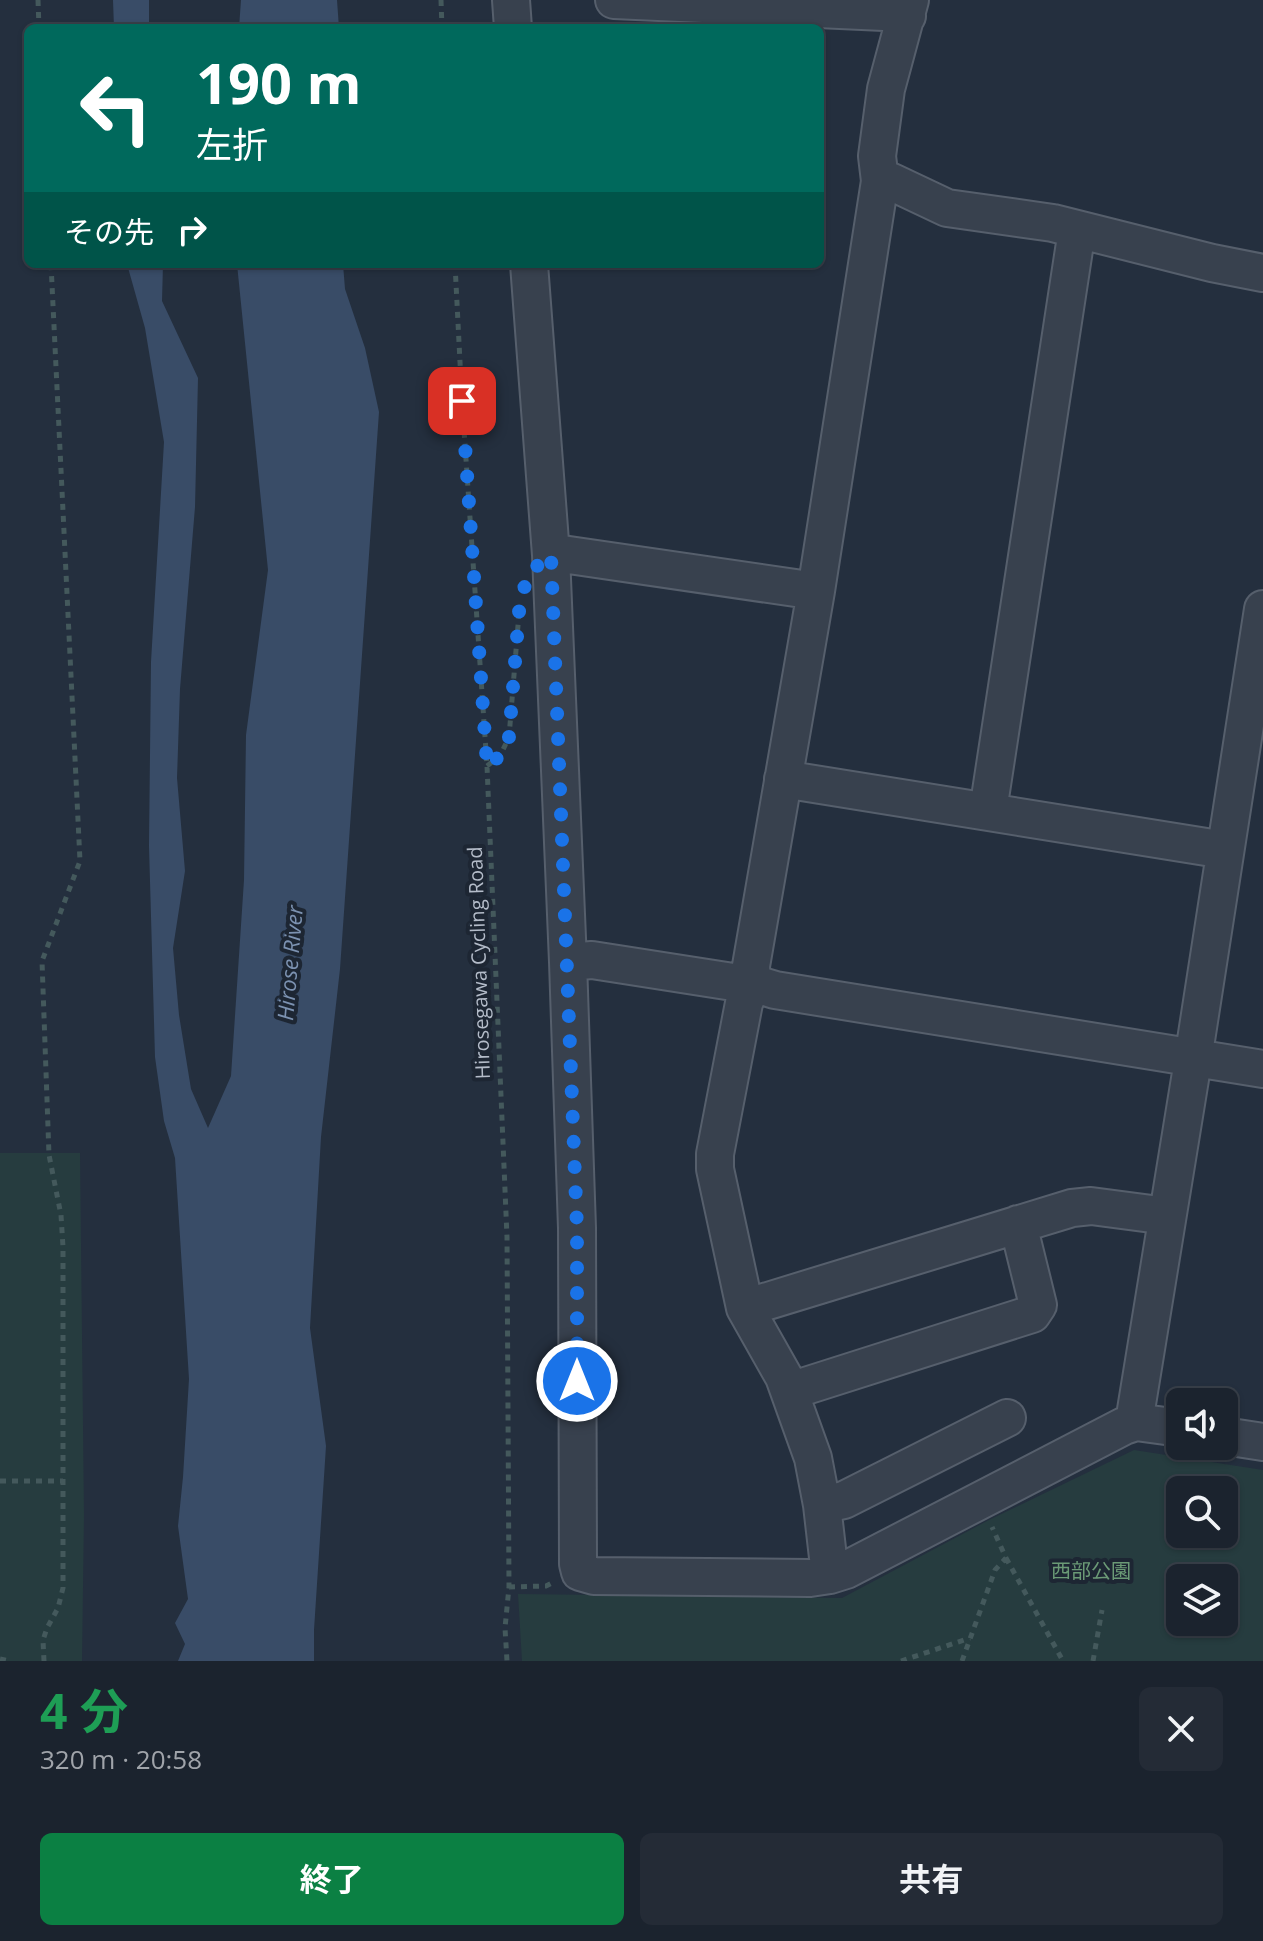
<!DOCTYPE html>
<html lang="ja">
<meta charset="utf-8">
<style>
:root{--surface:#1b232e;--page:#242b36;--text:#f1f3f6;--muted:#a0a4aa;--line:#39404a;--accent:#0b8043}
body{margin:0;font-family:"Open Sans","Noto Sans JP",sans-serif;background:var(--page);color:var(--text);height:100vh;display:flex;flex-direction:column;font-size:30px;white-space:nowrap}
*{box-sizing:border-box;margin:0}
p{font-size:26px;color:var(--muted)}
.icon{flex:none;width:44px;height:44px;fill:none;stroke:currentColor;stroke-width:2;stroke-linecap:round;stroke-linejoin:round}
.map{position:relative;height:1661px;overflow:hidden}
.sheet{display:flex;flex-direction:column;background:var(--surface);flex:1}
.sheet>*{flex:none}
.guide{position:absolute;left:24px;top:24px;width:800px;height:244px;border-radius:12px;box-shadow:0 2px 6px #0004,0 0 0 2px var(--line);background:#00695c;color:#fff;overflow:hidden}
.tools{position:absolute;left:1166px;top:1388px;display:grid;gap:16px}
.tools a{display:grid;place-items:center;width:72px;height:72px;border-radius:12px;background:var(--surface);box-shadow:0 2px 6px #0004,0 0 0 2px var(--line);font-size:40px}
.pin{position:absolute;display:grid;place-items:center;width:68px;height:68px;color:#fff;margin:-34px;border-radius:16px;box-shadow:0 4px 12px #0006}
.me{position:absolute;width:88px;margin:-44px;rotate:0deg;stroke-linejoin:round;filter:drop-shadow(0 0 6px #0008)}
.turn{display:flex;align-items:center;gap:28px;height:168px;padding:0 40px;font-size:36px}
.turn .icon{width:104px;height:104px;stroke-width:2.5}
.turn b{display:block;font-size:56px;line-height:68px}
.then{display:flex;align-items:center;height:76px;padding:0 40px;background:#0003;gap:16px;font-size:30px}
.round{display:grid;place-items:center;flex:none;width:84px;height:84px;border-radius:12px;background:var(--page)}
.summary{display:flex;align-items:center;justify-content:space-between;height:136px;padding:0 40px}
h1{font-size:48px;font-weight:700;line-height:60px;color:#1e9e55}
.cta{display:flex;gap:16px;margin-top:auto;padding:16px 40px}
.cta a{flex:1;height:92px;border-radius:12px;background:var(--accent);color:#fff;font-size:32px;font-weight:700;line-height:92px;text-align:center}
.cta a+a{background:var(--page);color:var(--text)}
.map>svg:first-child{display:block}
.green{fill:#263c3f;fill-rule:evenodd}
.water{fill:#394c67}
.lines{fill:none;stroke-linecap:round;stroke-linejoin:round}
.minor-casing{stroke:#565f6c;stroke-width:40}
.path{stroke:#44595c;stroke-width:5;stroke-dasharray:6 6;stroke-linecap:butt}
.minor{stroke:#38414e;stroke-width:36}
.route{stroke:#1a73e8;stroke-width:14;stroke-dasharray:0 25.2}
.labels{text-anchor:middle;stroke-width:8;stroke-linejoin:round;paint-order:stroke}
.street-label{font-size:20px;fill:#b4bcc9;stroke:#1d2633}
.park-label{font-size:20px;fill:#6b9a76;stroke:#1d2633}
.water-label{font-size:22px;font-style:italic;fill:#7c92b1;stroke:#1d2633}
</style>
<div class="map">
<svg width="1263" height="1661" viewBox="0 0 1263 1661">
<rect width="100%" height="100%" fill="#242f3e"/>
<!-- green -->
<path class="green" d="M0,1153H80L84,1515L82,1661H0Z
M1134,1450L1263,1470V1661H522L518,1594L842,1598L989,1520ZM1180,1490H1224V1534H1180ZM1180,1578H1224V1622H1180Z"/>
<!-- water -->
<path class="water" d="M113,0H149V28H114Z
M241,0H337L339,28H239Z
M127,264H163L162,301L198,378L195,507L180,689L177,778L185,871L173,948L179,1015L191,1089L208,1128L231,1076L244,880L246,735L268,570L237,264H343L345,289L365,348L379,412L340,969L321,1137L310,1328L326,1446L314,1630V1661H178L185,1644L175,1623L188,1599L178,1526L183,1477L189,1379L175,1158L164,1121L155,1057L149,846L151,662L164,442L145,328Z"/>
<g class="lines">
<!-- minor casing -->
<g class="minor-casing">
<path id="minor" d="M511,0L513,28
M614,0L884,12L907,16
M880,181L892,182L947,208L1053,223L1212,263L1263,273
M529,264L551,555L568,962L577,1228L578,1564L580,1572L594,1576L810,1578L830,1575L846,1570L1124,1426L1136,1422L1180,1428
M551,555L562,554L816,591
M783,779L1225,850
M988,811L1077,230
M568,962L592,960L733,982L752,983L775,990L1263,1069
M745,1308L1072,1208L1091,1206L1167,1216
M790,1391L1032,1314L1038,1305L1018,1224
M1136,1422V1410L1190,1079L1263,609
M1224,1436L1263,1442
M822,1505L844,1500L1007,1418
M830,1575L822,1505L813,1458L784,1377L745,1308L715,1169V1154L744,1003L752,983L751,966L816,591L880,181L877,156L886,89L910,0"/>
</g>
<!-- path -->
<path class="path" d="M38,0L39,28
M441,0L442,28
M455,264L462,401L487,766L507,1237L509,1587L505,1628L507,1661
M487,766L500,756L509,737L519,613
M0,1481H63
M1006,1558L1063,1661
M509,1587L546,1586L552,1583
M0,1659L9,1661
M44,1661L43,1640L47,1628L58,1608L63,1588V1247L61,1215L49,1155L42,961L80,861L51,264
M901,1661L970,1638
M962,1661L995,1570L1006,1558L992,1527
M1093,1661L1102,1610"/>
<!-- minor -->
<use href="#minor" class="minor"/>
</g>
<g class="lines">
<!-- route -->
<path class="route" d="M462,401L487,766L500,756L509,737L520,600L528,577L538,565L551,555L577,1228V1381"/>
</g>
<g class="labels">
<!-- street labels -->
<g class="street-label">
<text transform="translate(479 963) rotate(-92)" y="7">Hirosegawa Cycling Road</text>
</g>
<!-- park labels -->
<g class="park-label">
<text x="1091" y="1578">西部公園</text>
</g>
<!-- water labels -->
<g class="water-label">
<text transform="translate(290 963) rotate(-85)" y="8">Hirose River</text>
</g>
</g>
</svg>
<div class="tools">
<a><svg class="icon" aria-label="sound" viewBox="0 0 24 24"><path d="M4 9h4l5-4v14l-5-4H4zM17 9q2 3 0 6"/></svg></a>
<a><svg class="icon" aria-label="search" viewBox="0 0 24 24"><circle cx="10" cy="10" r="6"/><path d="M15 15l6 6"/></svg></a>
<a><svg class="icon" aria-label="layers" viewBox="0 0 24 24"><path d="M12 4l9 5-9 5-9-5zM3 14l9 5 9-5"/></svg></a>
</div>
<div class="pin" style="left:462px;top:401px;background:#d93025"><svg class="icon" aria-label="arrive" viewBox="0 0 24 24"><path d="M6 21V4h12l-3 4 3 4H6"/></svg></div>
<svg class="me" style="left:577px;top:1381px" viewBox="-20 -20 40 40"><circle r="17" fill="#1a73e8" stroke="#fff" stroke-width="3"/><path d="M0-11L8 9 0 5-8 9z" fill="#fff"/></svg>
<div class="guide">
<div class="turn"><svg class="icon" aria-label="left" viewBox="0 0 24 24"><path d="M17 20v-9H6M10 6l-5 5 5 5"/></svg><div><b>190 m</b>左折</div></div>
<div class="then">その先<svg class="icon" aria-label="right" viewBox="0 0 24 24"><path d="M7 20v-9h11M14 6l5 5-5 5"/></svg></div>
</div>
</div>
<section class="sheet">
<div class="summary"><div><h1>4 分</h1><p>320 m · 20:58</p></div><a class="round"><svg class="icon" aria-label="close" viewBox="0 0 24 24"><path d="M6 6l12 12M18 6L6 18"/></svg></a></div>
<div class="cta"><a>終了</a><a>共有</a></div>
</section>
